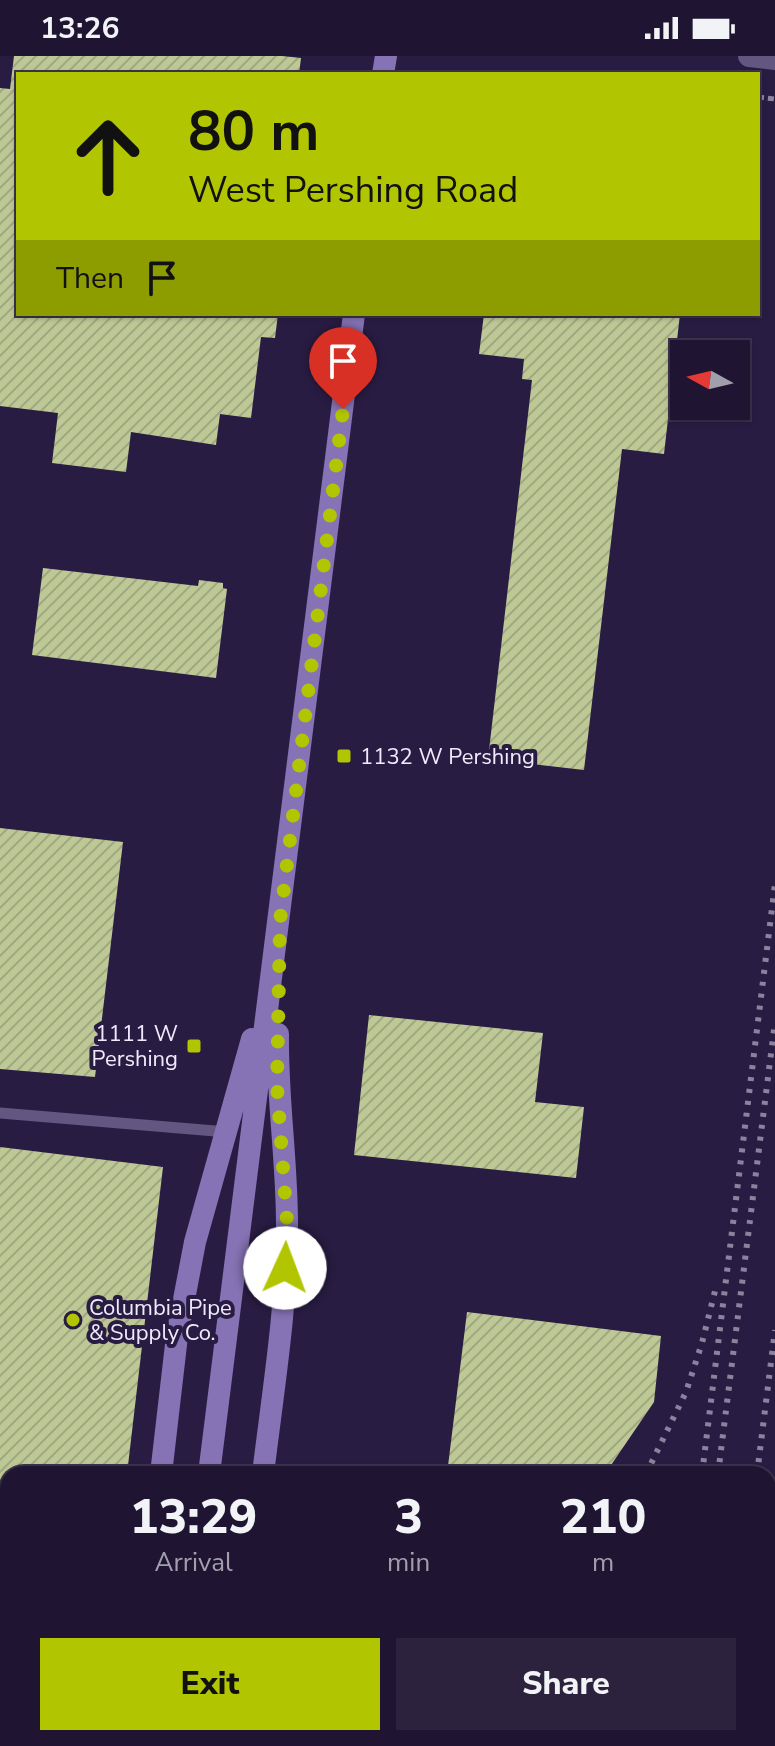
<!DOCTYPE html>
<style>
:root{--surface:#1f1532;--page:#2c223e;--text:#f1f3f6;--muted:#a19fac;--line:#3c344d;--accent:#b1c500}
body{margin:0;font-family:"Nunito Sans",sans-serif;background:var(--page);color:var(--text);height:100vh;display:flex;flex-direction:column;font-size:30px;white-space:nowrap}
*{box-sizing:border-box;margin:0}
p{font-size:26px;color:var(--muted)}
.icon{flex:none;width:44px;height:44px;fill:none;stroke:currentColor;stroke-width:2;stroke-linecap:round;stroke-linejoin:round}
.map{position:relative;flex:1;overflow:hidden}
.details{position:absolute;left:0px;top:1410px;width:776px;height:280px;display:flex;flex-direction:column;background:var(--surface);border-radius:24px 24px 0 0;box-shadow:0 2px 6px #0004,0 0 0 2px var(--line)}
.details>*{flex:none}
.hud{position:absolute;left:16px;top:16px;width:744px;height:244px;border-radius:0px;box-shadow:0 2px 6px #0004,0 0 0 2px var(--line);background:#b1c500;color:#111;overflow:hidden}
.needle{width:52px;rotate:278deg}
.fabs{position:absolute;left:670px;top:284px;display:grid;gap:16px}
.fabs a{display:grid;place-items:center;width:80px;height:80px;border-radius:0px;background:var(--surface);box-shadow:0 2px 6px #0004,0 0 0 2px var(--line);font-size:40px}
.pin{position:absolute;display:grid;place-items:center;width:68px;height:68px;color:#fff;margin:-82px -34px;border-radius:50% 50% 50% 0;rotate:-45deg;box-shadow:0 0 8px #0007}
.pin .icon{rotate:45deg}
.me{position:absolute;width:88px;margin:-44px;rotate:2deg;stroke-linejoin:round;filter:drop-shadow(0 0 6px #0008)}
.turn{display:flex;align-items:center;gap:28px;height:168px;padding:0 40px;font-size:36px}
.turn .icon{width:104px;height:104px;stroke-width:2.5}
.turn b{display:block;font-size:56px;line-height:68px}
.then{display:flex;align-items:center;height:76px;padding:0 40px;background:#0003;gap:16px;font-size:30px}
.eta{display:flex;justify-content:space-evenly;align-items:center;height:136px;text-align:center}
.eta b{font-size:48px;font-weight:800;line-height:56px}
.cta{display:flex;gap:16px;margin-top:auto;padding:16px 40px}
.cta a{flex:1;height:92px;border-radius:0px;background:var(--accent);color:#111;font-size:32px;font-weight:800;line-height:92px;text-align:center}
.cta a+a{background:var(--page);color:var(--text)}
.status{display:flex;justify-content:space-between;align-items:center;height:56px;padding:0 40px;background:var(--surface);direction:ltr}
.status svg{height:22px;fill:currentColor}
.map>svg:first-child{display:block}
.grass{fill:url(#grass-dots)}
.building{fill:url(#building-hatch)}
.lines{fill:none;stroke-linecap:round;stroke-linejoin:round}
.path{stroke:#8e85a1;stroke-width:5;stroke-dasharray:6 4;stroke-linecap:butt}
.service{stroke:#635781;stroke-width:11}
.minor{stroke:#635781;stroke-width:22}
.tertiary{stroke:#635781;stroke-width:22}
.secondary{stroke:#8673b5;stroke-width:22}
.rail{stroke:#8b839e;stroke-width:6;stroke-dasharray:4 8;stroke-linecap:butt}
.route{stroke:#b1c500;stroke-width:14;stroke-dasharray:0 25.2}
.poi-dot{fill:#b1c500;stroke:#291c43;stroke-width:3}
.labels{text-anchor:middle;stroke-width:8;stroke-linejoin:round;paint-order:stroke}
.poi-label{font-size:22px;fill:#efebfb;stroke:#291c43;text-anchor:start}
</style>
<div class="status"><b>13:26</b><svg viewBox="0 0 49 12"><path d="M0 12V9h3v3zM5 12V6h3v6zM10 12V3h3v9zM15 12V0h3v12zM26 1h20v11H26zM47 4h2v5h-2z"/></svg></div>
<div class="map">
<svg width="775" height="1690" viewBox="0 0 775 1690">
<defs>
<pattern id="grass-dots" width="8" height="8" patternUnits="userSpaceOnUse" patternTransform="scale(2)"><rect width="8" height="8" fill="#513087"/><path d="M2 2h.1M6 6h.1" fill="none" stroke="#6a4e99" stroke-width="1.8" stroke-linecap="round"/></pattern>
<pattern id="building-hatch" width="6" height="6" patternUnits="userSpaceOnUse" patternTransform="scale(2)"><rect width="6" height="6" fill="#bec894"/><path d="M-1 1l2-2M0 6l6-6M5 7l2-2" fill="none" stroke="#a0a882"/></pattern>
</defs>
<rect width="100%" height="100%" fill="#291c43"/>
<!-- grass -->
<path class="grass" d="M0,1600L8,1601V1658L0,1655Z"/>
<!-- building -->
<path class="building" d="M14,0H282L301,2L299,18H18V258H278L275,282L261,281L251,362L220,358L216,389L131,376L126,416L52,407L58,357L0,350V32L10,33Z
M484,258H680L664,398L622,393L584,714L488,703L532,324L522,323L524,303L479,298Z
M43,512L198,530L199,524L223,527V532L227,533L216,622L32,599Z
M0,772L123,786L95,1021L0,1013Z
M369,959L543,977L535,1046L584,1051L576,1122L354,1099Z
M0,1091L163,1111L127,1418H8V1498L0,1497Z
M467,1256L661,1280L654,1346L605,1418H447Z"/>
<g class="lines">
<!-- path -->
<path class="path" d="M758,41L775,43"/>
<!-- service -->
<path class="service" d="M0,1057L227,1076"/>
<!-- minor -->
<path class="minor" d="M749,0L775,3"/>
<!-- tertiary -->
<path class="tertiary" d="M768,1637L775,1638
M0,1665L8,1668
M50,1682L84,1690
M277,1690L299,1682"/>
<!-- secondary -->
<path class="secondary" d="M383,18L386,0
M161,1418L177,1280L195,1186L252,983
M209,1418L354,258
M263,1418C273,1335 287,1251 287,1168C287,1104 277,1042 278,978
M128,1690L129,1682
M177,1690L178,1682
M231,1690L232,1682"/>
<!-- rail -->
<path class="rail" d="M646,1418L686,1336L702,1287L715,1235
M702,1418L775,828
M718,1418L775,966
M757,1418L775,1274
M421,1690L432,1682
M668,1690L669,1682
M686,1690L687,1682
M724,1690L725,1682"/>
</g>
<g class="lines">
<!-- route -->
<path class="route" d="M285,1212L287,1166L277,1030L280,865L343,353"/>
</g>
<!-- markers -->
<g class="poi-dot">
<rect x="336" y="692" width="16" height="16" rx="4"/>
<rect x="186" y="982" width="16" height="16" rx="4"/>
<circle cx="73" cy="1264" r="8"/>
</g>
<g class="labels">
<!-- poi labels -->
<g class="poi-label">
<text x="360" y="708">1132 W Pershing</text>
<text x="178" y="985" text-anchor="end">1111 W<tspan x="178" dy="25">Pershing</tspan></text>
<text x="89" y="1259">Columbia Pipe<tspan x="89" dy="25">&amp; Supply Co.</tspan></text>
</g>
</g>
</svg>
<div class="fabs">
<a><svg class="needle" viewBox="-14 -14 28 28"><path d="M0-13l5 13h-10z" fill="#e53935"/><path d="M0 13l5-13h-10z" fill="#a19fac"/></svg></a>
</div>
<div class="pin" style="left:343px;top:353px;background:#d93025"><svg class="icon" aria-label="arrive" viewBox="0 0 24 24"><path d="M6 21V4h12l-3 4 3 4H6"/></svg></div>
<svg class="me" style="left:285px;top:1212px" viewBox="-20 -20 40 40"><circle r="19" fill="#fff"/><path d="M0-13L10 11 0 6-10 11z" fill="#b1c500"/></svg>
<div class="hud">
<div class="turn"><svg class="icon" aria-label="ahead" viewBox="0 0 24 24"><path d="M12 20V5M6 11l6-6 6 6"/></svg><div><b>80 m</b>West Pershing Road</div></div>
<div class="then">Then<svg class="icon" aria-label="arrive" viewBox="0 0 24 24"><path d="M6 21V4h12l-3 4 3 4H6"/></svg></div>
</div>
<section class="details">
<div class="eta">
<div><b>13:29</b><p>Arrival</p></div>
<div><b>3</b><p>min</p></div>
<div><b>210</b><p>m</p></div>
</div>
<div class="cta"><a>Exit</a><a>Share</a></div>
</section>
</div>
